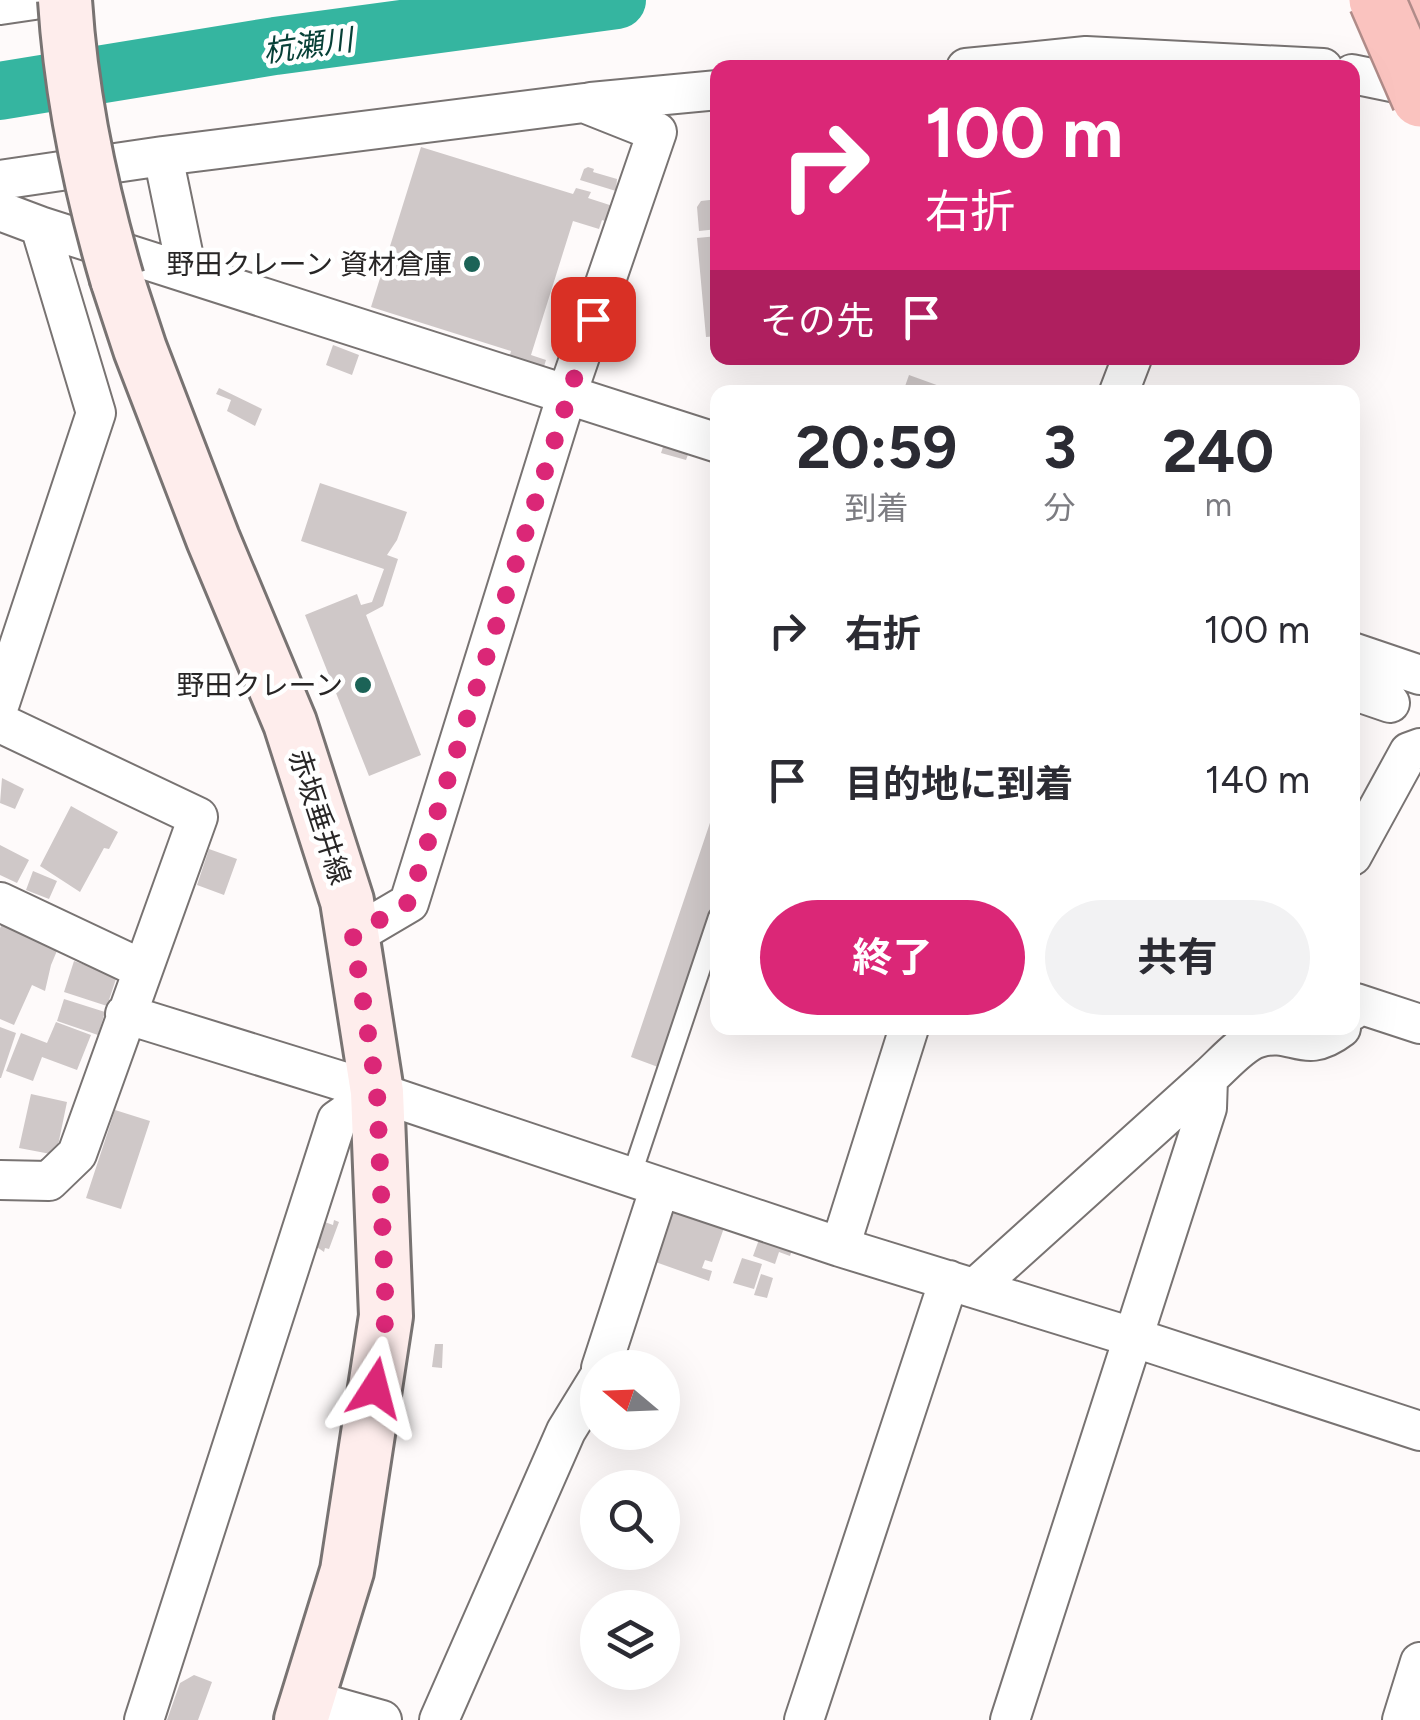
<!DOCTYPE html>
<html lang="ja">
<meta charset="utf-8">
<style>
:root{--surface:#fff;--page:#f2f2f3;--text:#2b2b33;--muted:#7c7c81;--accent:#db2777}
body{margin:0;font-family:Figtree,"Noto Sans JP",sans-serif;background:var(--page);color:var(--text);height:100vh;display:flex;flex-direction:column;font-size:38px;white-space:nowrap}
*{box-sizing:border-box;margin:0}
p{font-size:32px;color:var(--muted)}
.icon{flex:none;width:55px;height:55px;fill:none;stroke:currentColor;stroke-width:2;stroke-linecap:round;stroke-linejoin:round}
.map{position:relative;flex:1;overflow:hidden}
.side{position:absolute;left:710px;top:385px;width:650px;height:650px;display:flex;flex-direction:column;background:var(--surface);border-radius:20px;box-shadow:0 10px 40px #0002}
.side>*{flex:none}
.hud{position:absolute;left:710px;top:60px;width:650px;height:305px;border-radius:20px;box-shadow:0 10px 40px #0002;background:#db2777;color:#fff;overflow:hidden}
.needle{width:65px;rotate:289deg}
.tools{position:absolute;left:580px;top:1350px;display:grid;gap:20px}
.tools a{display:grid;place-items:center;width:100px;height:100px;border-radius:50%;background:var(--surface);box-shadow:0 10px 40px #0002;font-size:50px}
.pin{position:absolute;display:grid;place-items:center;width:85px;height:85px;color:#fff;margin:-42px;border-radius:20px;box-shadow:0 5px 15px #0006}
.me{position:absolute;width:110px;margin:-55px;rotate:9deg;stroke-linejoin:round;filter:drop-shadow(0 0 8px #0008)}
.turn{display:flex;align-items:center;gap:35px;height:210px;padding:0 50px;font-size:45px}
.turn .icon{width:130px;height:130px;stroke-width:2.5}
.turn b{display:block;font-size:70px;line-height:85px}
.then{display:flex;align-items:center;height:95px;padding:0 50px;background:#0003;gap:20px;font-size:38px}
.eta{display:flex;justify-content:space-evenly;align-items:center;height:170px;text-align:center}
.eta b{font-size:60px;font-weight:700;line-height:70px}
.cta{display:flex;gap:20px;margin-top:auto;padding:20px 50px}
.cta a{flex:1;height:115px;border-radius:60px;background:var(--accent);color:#fff;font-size:40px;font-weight:700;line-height:115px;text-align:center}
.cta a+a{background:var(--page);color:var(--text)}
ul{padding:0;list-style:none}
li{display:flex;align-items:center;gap:30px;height:150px;padding:0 50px}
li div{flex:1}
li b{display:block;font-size:38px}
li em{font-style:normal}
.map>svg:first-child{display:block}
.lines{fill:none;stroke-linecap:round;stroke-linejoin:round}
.river{stroke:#35b5a0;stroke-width:58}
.building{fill:#cfc8c8}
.service-casing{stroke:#787372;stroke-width:22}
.minor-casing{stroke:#787372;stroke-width:42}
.secondary-casing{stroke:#787372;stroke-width:58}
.motorway-casing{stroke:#b08c89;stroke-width:60}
.service{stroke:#fff;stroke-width:18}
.minor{stroke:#fff;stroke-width:38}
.secondary{stroke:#feedec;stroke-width:52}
.motorway{stroke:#fac3bf;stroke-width:55}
.secondary-bridge-casing{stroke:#787372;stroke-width:58;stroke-linecap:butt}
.motorway-bridge-casing{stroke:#b08c89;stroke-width:60;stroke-linecap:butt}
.secondary-bridge{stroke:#feedec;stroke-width:52}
.motorway-bridge{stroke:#fac3bf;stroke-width:55}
.route{stroke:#db2777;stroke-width:18;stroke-dasharray:0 32.4}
.poi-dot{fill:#1c6357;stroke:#fff;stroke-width:4}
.labels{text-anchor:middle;stroke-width:9;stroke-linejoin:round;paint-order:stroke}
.poi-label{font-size:28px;fill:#282626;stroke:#fff;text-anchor:end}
.street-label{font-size:28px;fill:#282626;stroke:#fff}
.water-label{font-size:30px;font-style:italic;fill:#074037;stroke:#fff}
</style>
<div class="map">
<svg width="1420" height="1720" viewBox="0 0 1420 1720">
<rect width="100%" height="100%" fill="#fefafa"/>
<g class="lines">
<!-- river -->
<path class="river" d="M0,91L275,46L617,0"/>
</g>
<!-- building -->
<path class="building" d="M421,147L573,194L576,188L591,192L588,198L622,209L617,225L602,220L599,229L573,221L531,355L546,360L542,373L508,363L511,351L371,307Z
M588,167L594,169L593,172L617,179L616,191L580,180L584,169Z
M718,199V229L699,231L697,207L701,201Z
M718,236V336L706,337L697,238Z
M333,345L359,355L352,375L326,365Z
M909,375L956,392H903Z
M219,388L262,409L255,426L227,411L231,400L216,394Z
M665,441L690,449L686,460L661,453Z
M320,483L407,512L397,540L387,555L398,559L383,606L366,615L421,755L369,776L305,615L357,594L361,605L372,602L384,569L301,541Z
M2,778L24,789L15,809L0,803Z
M718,799V890L658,1067L631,1057Z
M71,806L118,832L109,849L104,848L80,892L40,866Z
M0,845L29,860L17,883L0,875Z
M209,849L237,859L224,895L197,885Z
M33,871L57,881L49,899L26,890Z
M3,922L59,946L51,965L45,991L32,985L14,1025L0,1019V928Z
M74,961L117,976L107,1006L64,992Z
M64,999L105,1012L98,1035L57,1021Z
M56,1022L91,1035L77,1070L42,1057L33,1081L6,1071L21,1033L47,1043Z
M0,1027L16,1033L1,1078H0Z
M31,1094L67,1102L56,1155L19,1148Z
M115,1110L150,1121L121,1209L86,1198Z
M664,1209L701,1222L703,1217L725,1225L712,1262L705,1260L702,1268L712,1271L709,1281L647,1259Z
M334,1220L339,1222L329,1249L325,1248L324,1252L314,1245L322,1221L333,1225Z
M761,1234L793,1247L790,1256L779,1252L775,1264L753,1256Z
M742,1258L762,1264L754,1289L733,1283Z
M761,1274L773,1278L767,1298L754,1295Z
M435,1344H443L442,1368L432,1367Z
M194,1675L212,1682L198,1720H167L180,1683Z"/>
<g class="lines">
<!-- service casing -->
<g class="service-casing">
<path id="service" d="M631,1177L718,917"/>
</g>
<!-- minor casing -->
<g class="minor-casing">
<path id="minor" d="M0,5L34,0
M966,68L1086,56L1323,68
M1352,74L1420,88
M591,102L718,90
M163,156L584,103L657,132L567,394L409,903L353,936
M0,180L163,156L187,272
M0,211L40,226L96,413L0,703
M40,226L718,443
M1119,392L1132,358
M1352,652L1420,675
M1352,690L1390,703
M0,723L198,817L77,1154L49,1181L0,1180
M1352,856L1409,752L1420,748
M0,902L142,969
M1352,1011L1356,1003L1420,1024
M125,1014L377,1092L840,1247L1132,1337L1420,1431
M840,1247L909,1028
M975,1288L1208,1078
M601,1368L660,1187
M307,1699L382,1720
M144,1720L337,1120L377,1092
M439,1720L566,1431L598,1379
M804,1720L949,1280
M1010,1720L1207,1108L1208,1078C1222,1066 1241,1043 1258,1038C1295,1027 1303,1057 1341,1028
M1402,1720L1420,1662"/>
</g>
<!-- secondary casing -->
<g class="secondary-casing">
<path id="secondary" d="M117,279L140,349L213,539L290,723L347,901L377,1092L386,1316L347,1571L301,1720"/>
</g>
<!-- motorway casing -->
<g class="motorway-casing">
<path id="motorway" d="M1419,0L1420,1"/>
</g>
<!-- service -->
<use href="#service" class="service"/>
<!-- minor -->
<use href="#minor" class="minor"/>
<!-- secondary -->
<use href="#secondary" class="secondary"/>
<!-- motorway -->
<use href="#motorway" class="motorway"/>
<!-- secondary-bridge casing -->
<g class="secondary-bridge-casing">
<path id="secondary-bridge" d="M65,0C71,95 90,187 117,279"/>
</g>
<!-- motorway-bridge casing -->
<g class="motorway-bridge-casing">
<path id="motorway-bridge" d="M1377,0L1420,99"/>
</g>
<!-- secondary-bridge -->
<use href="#secondary-bridge" class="secondary-bridge"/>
<!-- motorway-bridge -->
<use href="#motorway-bridge" class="motorway-bridge"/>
</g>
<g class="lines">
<!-- route -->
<path class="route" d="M375,1388L386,1316L377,1092L353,936L409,902L593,319"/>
</g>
<!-- markers -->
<g class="poi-dot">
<circle cx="472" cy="264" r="10"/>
<circle cx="363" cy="685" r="10"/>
</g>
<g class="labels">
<!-- poi labels -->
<g class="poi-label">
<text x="452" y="274">野田クレーン 資材倉庫</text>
<text x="343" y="695">野田クレーン</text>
</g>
<!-- street labels -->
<g class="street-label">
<text transform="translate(320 817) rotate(72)" y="10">赤坂垂井線</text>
</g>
<!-- water labels -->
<g class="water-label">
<text transform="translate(308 46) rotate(-8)" y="10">杭瀬川</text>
</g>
</g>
</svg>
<div class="tools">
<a><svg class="needle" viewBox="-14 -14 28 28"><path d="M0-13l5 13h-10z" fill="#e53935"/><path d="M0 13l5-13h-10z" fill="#7c7c81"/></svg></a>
<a><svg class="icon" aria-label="search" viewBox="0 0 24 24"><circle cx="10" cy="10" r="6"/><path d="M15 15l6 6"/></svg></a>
<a><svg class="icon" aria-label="layers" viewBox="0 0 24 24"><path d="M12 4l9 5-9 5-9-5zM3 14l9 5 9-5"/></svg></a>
</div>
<div class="pin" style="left:593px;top:319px;background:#d93025"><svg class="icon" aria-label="arrive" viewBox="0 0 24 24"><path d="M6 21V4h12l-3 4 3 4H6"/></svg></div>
<svg class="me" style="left:375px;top:1388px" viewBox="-20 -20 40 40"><path d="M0-17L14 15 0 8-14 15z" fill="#db2777" stroke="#fff" stroke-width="4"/></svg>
<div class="hud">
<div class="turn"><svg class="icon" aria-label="right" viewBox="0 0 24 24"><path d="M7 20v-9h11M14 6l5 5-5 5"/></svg><div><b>100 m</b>右折</div></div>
<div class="then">その先<svg class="icon" aria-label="arrive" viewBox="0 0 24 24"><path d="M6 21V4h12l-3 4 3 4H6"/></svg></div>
</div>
<section class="side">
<div class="eta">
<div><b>20:59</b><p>到着</p></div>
<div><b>3</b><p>分</p></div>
<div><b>240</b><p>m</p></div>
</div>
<ul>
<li><svg class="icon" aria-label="right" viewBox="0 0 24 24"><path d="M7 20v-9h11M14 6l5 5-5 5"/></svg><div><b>右折</b></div><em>100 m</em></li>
<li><svg class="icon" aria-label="arrive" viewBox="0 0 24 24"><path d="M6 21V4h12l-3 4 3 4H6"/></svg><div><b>目的地に到着</b></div><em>140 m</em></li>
</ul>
<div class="cta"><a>終了</a><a>共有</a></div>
</section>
</div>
